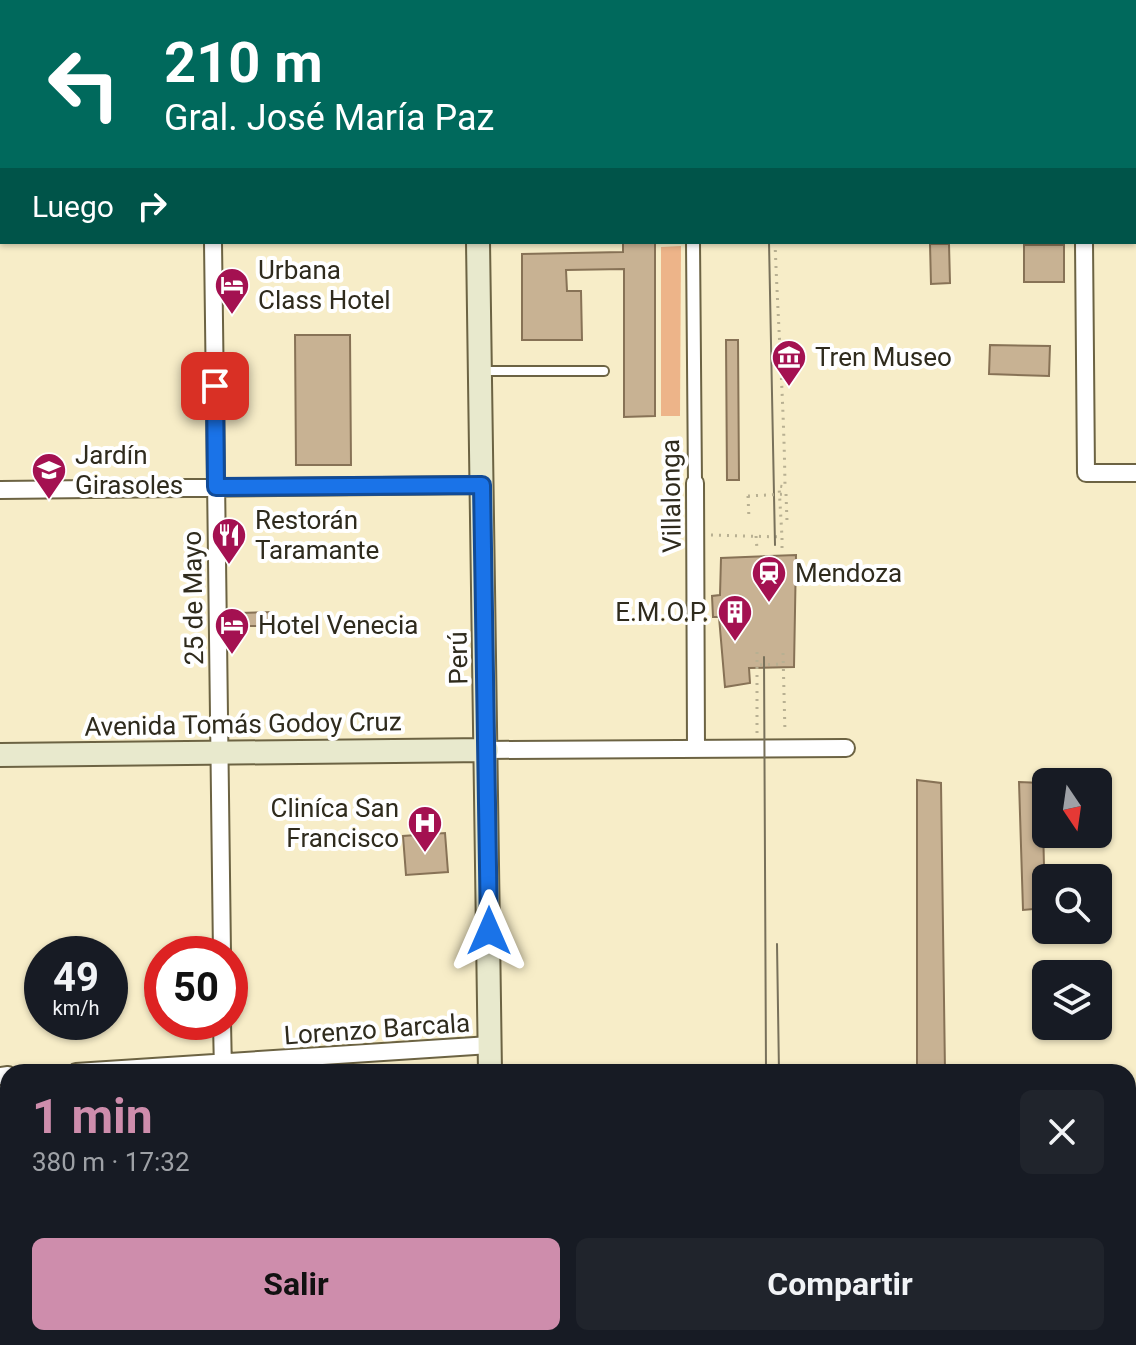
<!DOCTYPE html>
<html lang="es">
<meta charset="utf-8">
<style>
:root{--surface:#171b24;--page:#20242c;--text:#f1f3f6;--muted:#9ea1a6;--accent:#ce8dac}
body{margin:0;font-family:Roboto,sans-serif;background:var(--page);color:var(--text);height:100vh;display:flex;flex-direction:column;font-size:30px;white-space:nowrap}
*{box-sizing:border-box;margin:0}
p{font-size:26px;color:var(--muted)}
.icon{flex:none;width:44px;height:44px;fill:none;stroke:currentColor;stroke-width:2;stroke-linecap:round;stroke-linejoin:round}
.map{position:relative;flex:1;overflow:hidden}
.panel{position:absolute;left:0px;top:1064px;width:1136px;height:282px;display:flex;flex-direction:column;background:var(--surface);border-radius:24px 24px 0 0;box-shadow:0 2px 6px #0004}
.panel>*{flex:none}
.top-card{position:absolute;left:0px;top:0px;width:1136px;height:244px;box-shadow:0 2px 6px #0004;background:#00695c;color:#fff;overflow:hidden}
.needle{width:52px;rotate:167deg}
.buttons{position:absolute;left:1032px;top:768px;display:grid;gap:16px}
.buttons a{display:grid;place-items:center;width:80px;height:80px;border-radius:12px;background:var(--surface);box-shadow:0 2px 6px #0004;font-size:40px}
.speed{position:absolute;left:24px;top:936px;display:flex;gap:16px;font-size:40px;font-weight:700;text-align:center}
.speed>*{display:grid;place-content:center;width:104px;height:104px;border-radius:50%;background:var(--surface);box-shadow:0 2px 6px #0004;line-height:1}
.speed small{font-size:20px;font-weight:400}
.speed .limit{border:12px solid #d22;background:#fff;color:#111}
.pin{position:absolute;display:grid;place-items:center;width:68px;height:68px;color:#fff;margin:-34px;border-radius:16px;box-shadow:0 4px 12px #0006}
.me{position:absolute;width:88px;margin:-44px;rotate:0deg;stroke-linejoin:round;filter:drop-shadow(0 0 6px #0008)}
.turn{display:flex;align-items:center;gap:28px;height:168px;padding:0 32px;font-size:36px}
.turn .icon{width:104px;height:104px;stroke-width:2.5}
.turn b{display:block;font-size:56px;line-height:68px}
.then{display:flex;align-items:center;height:76px;padding:0 32px;background:#0003;gap:16px;font-size:30px}
.round{display:grid;place-items:center;flex:none;width:84px;height:84px;border-radius:12px;background:var(--page)}
.summary{display:flex;align-items:center;justify-content:space-between;height:136px;padding:0 32px}
h1{font-size:48px;font-weight:700;line-height:60px;color:var(--accent)}
.button{display:flex;gap:16px;margin-top:auto;padding:16px 32px}
.button a{flex:1;height:92px;border-radius:12px;background:var(--accent);color:#111;font-size:32px;font-weight:700;line-height:92px;text-align:center}
.button a+a{background:var(--page);color:var(--text)}
.map>svg:first-child{display:block}
.green{fill:#edb489}
.building{fill:#c8b293;stroke:#877256;stroke-width:2}
.lines{fill:none;stroke-linecap:round;stroke-linejoin:round}
.service-casing{stroke:#6c6343;stroke-width:12}
.pedestrian-casing{stroke:#6c6343;stroke-width:16}
.minor-casing{stroke:#6c6343;stroke-width:20}
.tertiary-casing{stroke:#6c6343;stroke-width:24}
.secondary-casing{stroke:#6c6343;stroke-width:26}
.path{stroke:#b8b092;stroke-width:3;stroke-dasharray:2 6;stroke-linecap:butt}
.service{stroke:#fff;stroke-width:8}
.pedestrian{stroke:#fff;stroke-width:12}
.minor{stroke:#fff;stroke-width:16}
.tertiary{stroke:#fff;stroke-width:20}
.secondary{stroke:#e8e9cd;stroke-width:22}
.tram{stroke:#78715b;stroke-width:2}
.path-bridge{stroke:#b8b092;stroke-width:3;stroke-dasharray:2 6;stroke-linecap:butt}
.route-casing{stroke:#114b97;stroke-width:20}
.route{stroke:#1a73e8;stroke-width:14}
.labels{text-anchor:middle;stroke-width:8;stroke-linejoin:round;paint-order:stroke}
.poi-label{font-size:26px;fill:#2f2b1d;stroke:#fff;text-anchor:start}
.street-label{font-size:26px;fill:#2f2b1d;stroke:#fff}
</style>
<div class="map">
<svg width="1136" height="1345" viewBox="0 0 1136 1345">
<rect width="100%" height="100%" fill="#f7edc8"/>
<!-- green -->
<path class="green" d="M681,246L680,416H661V247Z"/>
<!-- building -->
<path class="building" d="M623,242H655V416L624,417V269L566,270L567,291H581L582,340H522V254L623,252Z
M930,244H949L950,283L931,284Z
M1024,245H1064V282H1024Z
M295,335H350L351,465H296Z
M726,340H738L739,480H727Z
M990,345L1050,346L1049,376L989,374Z
M796,555L794,667L749,668L750,683L725,687L719,617H713L712,596L720,595L721,558Z
M275,612V626H240V613Z
M917,780L941,783L945,1072H917Z
M1019,782L1042,783L1045,908L1023,910Z
M445,833L448,872L406,875L403,836Z"/>
<g class="lines">
<!-- service casing -->
<g class="service-casing">
<path id="service" d="M481,371H604"/>
</g>
<!-- pedestrian casing -->
<g class="pedestrian-casing">
<path id="pedestrian" d="M693,242L695,483"/>
</g>
<!-- minor casing -->
<g class="minor-casing">
<path id="minor" d="M212,0V2
M1085,2V0
M213,242L222,954
M1084,242L1086,473H1136
M695,483L696,749
M0,490L482,485
M487,750L846,748
M222,1022L223,1072
M76,1072L490,1045
M0,1076L8,1075
M226,1338V1345
M92,1345L177,1338"/>
</g>
<!-- tertiary casing -->
<g class="tertiary-casing">
<path id="tertiary" d="M737,0V2
M781,2V0"/>
</g>
<!-- secondary casing -->
<g class="secondary-casing">
<path id="secondary" d="M472,0V2
M1134,209H1136
M0,220H2
M478,242L490,1072
M0,755L487,750
M493,1345V1338"/>
</g>
<!-- path -->
<path class="path" d="M775,242C778,324 784,405 785,487L779,486L782,537
M786,494L787,521
M748,496L749,519
M711,535L782,537V550
M756,536L757,549
M757,652V665L784,664
M783,653L785,733
M757,733V665"/>
<!-- service -->
<use href="#service" class="service"/>
<!-- pedestrian -->
<use href="#pedestrian" class="pedestrian"/>
<!-- minor -->
<use href="#minor" class="minor"/>
<!-- tertiary -->
<use href="#tertiary" class="tertiary"/>
<!-- secondary -->
<use href="#secondary" class="secondary"/>
<!-- tram -->
<path class="tram" d="M754,0V2
M766,0V2
M769,242L775,545
M764,657L766,1072
M777,944L779,1072
M764,1345V1338"/>
<!-- path-bridge -->
<path class="path-bridge" d="M748,496L786,494"/>
</g>
<g class="lines">
<!-- route casing -->
<g class="route-casing">
<path id="route" d="M215,386L216,487L482,485L489,931"/>
</g>
<!-- route -->
<use href="#route" class="route"/>
</g>
<!-- icons -->
<defs>
<g id="hotel-pin" transform="scale(1.8)"><path d="M0 17L-7.5 6A9.5 9.5 0 1 1 7.5 6Z" fill="#a41151" stroke="#fff"/><path d="M-6-4.5h1.5V1H6V5H4.5V3h-9V5H-6ZM-4 0a1.8 1.8 0 1 1 3.6 0ZM.5 0V-2.5h3Q6-2.5 6 0Z" fill="#fff"/></g>
<g id="museum-pin" transform="scale(1.8)"><path d="M0 17L-7.5 6A9.5 9.5 0 1 1 7.5 6Z" fill="#a41151" stroke="#fff"/><path d="M0-6L6-3V-2H-6V-3ZM-5-1h2V3h-2ZM-1-1h2V3h-2ZM3-1h2V3H3ZM-6 4H6V6H-6Z" fill="#fff"/></g>
<g id="school-pin" transform="scale(1.8)"><path d="M0 17L-7.5 6A9.5 9.5 0 1 1 7.5 6Z" fill="#a41151" stroke="#fff"/><path d="M0-5L7-2L0 1L-7-2ZM-4 1L0 2.5L4 1V4Q0 6-4 4Z" fill="#fff"/></g>
<g id="restaurant-pin" transform="scale(1.8)"><path d="M0 17L-7.5 6A9.5 9.5 0 1 1 7.5 6Z" fill="#a41151" stroke="#fff"/><path d="M-5-6h1v4h1v-4h1v4h1v-4h1v5L-1.5 .5V6h-2V.5L-5-1ZM5-6V6H3V1.5H1.5Q1.5-4 5-6Z" fill="#fff"/></g>
<g id="station-pin" transform="scale(1.8)"><path d="M0 17L-7.5 6A9.5 9.5 0 1 1 7.5 6Z" fill="#a41151" stroke="#fff"/><path d="M-3-6H3Q5-6 5-4V2Q5 4 3 4L4.5 6H3L1.5 4h-3L-3 6H-4.5L-3 4Q-5 4-5 2V-4Q-5-6-3-6ZM-3.5-4v3h7v-3ZM-3.5 1v1.5H-2V1ZM2 1v1.5H3.5V1Z" fill="#fff"/></g>
<g id="building-pin" transform="scale(1.8)"><path d="M0 17L-7.5 6A9.5 9.5 0 1 1 7.5 6Z" fill="#a41151" stroke="#fff"/><path d="M-4-6H4V6H1V3H-1V6H-4ZM-2.5-4.3h1.7v1.8h-1.7ZM.8-4.3h1.7v1.8H.8ZM-2.5-1h1.7V.8h-1.7ZM.8-1h1.7V.8H.8Z" fill="#fff"/></g>
<g id="hospital-pin" transform="scale(1.8)"><path d="M0 17L-7.5 6A9.5 9.5 0 1 1 7.5 6Z" fill="#a41151" stroke="#fff"/><path d="M-5-5h3v3.5h4V-5h3V5h-3V1.5h-4V5h-3Z" fill="#fff"/></g>
</defs>
<g fill-rule="evenodd">
<use href="#hotel-pin" x="232" y="285"/>
<use href="#museum-pin" x="789" y="357"/>
<use href="#school-pin" x="49" y="470"/>
<use href="#restaurant-pin" x="229" y="535"/>
<use href="#station-pin" x="769" y="573"/>
<use href="#building-pin" x="735" y="612"/>
<use href="#hotel-pin" x="232" y="625"/>
<use href="#hospital-pin" x="425" y="823"/>
</g>
<g class="labels">
<!-- poi labels -->
<g class="poi-label">
<text x="258" y="279">Urbana<tspan x="258" dy="30">Class Hotel</tspan></text>
<text x="815" y="366">Tren Museo</text>
<text x="75" y="464">Jardín<tspan x="75" dy="30">Girasoles</tspan></text>
<text x="255" y="529">Restorán<tspan x="255" dy="30">Taramante</tspan></text>
<text x="795" y="582">Mendoza</text>
<text x="709" y="621" text-anchor="end">E.M.O.P.</text>
<text x="258" y="634">Hotel Venecia</text>
<text x="399" y="817" text-anchor="end">Cliníca San<tspan x="399" dy="30">Francisco</tspan></text>
</g>
<!-- street labels -->
<g class="street-label">
<text transform="translate(671 496) rotate(-91)" y="9">Villalonga</text>
<text transform="translate(193 598) rotate(-91)" y="9">25 de Mayo</text>
<text transform="translate(458 658) rotate(-91)" y="9">Perú</text>
<text transform="translate(243 724) rotate(-1)" y="9">Avenida Tomás Godoy Cruz</text>
<text transform="translate(377 1029) rotate(-4)" y="9">Lorenzo Barcala</text>
</g>
</g>
</svg>
<div class="buttons">
<a><svg class="needle" viewBox="-14 -14 28 28"><path d="M0-13l5 13h-10z" fill="#e53935"/><path d="M0 13l5-13h-10z" fill="#9ea1a6"/></svg></a>
<a><svg class="icon" aria-label="search" viewBox="0 0 24 24"><circle cx="10" cy="10" r="6"/><path d="M15 15l6 6"/></svg></a>
<a><svg class="icon" aria-label="layers" viewBox="0 0 24 24"><path d="M12 4l9 5-9 5-9-5zM3 14l9 5 9-5"/></svg></a>
</div>
<div class="speed"><div>49<small>km/h</small></div><div class="limit">50</div></div>
<div class="pin" style="left:215px;top:386px;background:#d93025"><svg class="icon" aria-label="arrive" viewBox="0 0 24 24"><path d="M6 21V4h12l-3 4 3 4H6"/></svg></div>
<svg class="me" style="left:489px;top:931px" viewBox="-20 -20 40 40"><path d="M0-17L14 15 0 8-14 15z" fill="#1a73e8" stroke="#fff" stroke-width="4"/></svg>
<div class="top-card">
<div class="turn"><svg class="icon" aria-label="left" viewBox="0 0 24 24"><path d="M17 20v-9H6M10 6l-5 5 5 5"/></svg><div><b>210 m</b>Gral. José María Paz</div></div>
<div class="then">Luego<svg class="icon" aria-label="right" viewBox="0 0 24 24"><path d="M7 20v-9h11M14 6l5 5-5 5"/></svg></div>
</div>
<section class="panel">
<div class="summary"><div><h1>1 min</h1><p>380 m · 17:32</p></div><a class="round"><svg class="icon" aria-label="close" viewBox="0 0 24 24"><path d="M6 6l12 12M18 6L6 18"/></svg></a></div>
<div class="button"><a>Salir</a><a>Compartir</a></div>
</section>
</div>
